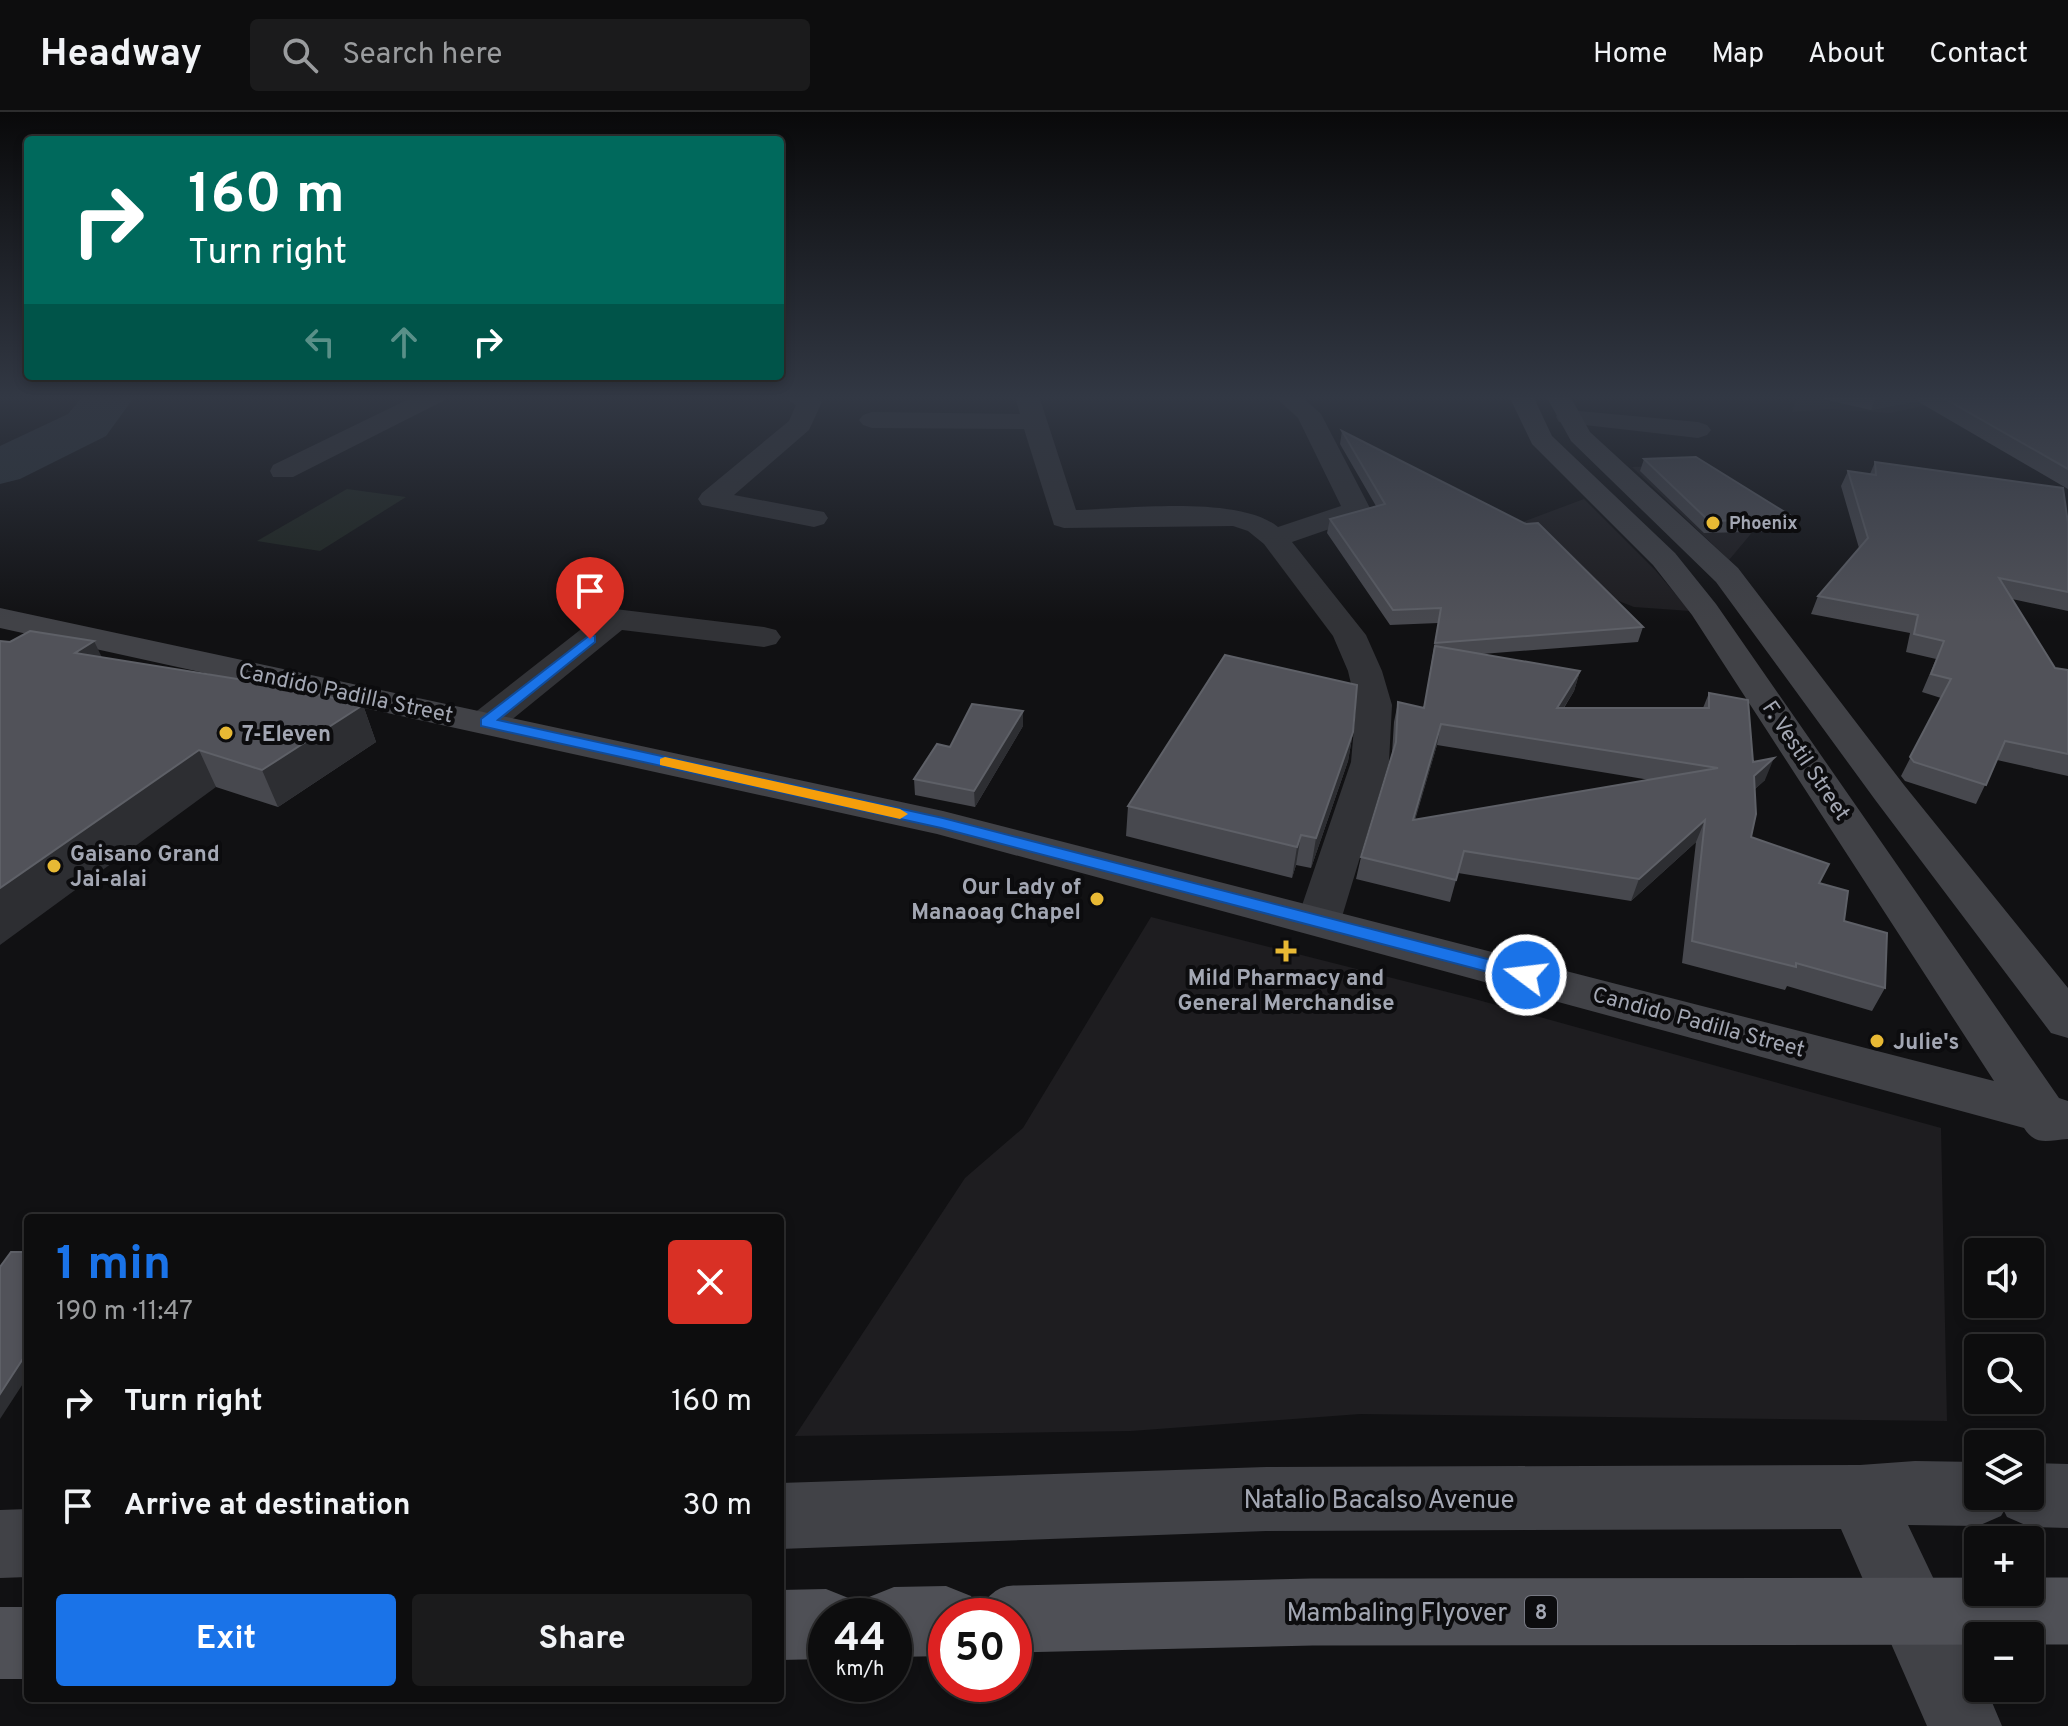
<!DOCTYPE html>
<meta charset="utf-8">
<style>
:root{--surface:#0d0d0e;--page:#1b1b1c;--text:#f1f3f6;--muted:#9a9c9e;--line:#2d2d2e;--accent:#1a73e8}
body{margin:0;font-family:Overpass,sans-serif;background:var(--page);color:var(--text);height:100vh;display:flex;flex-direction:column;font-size:30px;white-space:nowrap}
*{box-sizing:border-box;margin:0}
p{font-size:26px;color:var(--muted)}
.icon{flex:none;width:44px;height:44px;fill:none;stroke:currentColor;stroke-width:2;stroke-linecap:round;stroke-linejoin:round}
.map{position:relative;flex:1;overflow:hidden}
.side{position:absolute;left:24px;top:1102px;width:760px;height:488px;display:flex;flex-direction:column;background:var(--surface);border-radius:8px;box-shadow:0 4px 12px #0003,0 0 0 2px var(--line)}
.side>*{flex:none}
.banner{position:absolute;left:24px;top:24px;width:760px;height:244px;border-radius:8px;box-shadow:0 4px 12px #0003,0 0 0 2px var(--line);background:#00695c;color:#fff;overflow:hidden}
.buttons{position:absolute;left:1964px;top:1126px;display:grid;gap:16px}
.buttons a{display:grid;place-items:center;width:80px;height:80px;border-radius:8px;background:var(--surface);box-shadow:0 4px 12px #0003,0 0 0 2px var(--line);font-size:40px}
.speed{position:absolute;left:808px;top:1486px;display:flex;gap:16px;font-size:40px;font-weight:700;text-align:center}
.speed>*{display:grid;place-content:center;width:104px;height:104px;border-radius:50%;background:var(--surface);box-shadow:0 4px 12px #0003,0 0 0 2px var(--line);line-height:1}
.speed small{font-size:20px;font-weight:400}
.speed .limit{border:12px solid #d22;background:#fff;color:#111}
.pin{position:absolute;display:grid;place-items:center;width:68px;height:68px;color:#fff;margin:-82px -34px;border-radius:50% 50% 50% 0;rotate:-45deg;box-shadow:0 0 8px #0007}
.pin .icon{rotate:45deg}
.me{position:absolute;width:88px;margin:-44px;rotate:285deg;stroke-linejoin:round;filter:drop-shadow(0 0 6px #0008)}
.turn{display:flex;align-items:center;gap:28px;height:168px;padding:0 32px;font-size:36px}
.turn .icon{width:104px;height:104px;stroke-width:2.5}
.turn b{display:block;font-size:56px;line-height:68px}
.lanes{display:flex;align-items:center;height:76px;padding:0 32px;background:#0003;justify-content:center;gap:40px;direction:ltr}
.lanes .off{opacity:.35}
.round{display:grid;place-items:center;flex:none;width:84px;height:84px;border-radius:8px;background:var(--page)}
.head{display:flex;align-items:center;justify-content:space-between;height:136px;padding:0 32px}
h1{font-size:48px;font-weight:700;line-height:60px;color:var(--accent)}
.cta{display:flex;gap:16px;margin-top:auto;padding:16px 32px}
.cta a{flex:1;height:92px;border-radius:8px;background:var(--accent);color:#fff;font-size:32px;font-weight:700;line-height:92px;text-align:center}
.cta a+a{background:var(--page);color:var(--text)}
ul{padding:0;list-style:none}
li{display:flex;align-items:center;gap:24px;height:104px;padding:0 32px}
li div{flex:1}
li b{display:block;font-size:30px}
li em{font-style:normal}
header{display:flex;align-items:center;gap:48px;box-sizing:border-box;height:112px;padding:0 40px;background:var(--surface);border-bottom:2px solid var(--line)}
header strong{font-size:38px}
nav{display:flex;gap:44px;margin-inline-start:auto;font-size:28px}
.search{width:560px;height:72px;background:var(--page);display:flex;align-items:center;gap:20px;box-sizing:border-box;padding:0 28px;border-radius:8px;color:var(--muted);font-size:30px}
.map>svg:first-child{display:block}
.built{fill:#1e1d20}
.green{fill:#1e251f}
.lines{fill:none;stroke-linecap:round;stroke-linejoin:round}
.river{fill:#2b333a;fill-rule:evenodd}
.street{fill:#323337;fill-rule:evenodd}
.secondary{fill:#414247;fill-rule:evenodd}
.primary{fill:#4f5056;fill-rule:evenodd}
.primary-bridge{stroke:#4f5056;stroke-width:67}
.wall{fill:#47484e;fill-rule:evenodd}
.shaded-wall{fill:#2d2e32}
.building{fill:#515259;stroke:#5e6067;stroke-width:2;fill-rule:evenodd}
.route{fill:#1a73e8;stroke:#114b97;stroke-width:2}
.slow{fill:#f59e0b}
.poi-dot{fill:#e8b934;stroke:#0c0c0e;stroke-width:3}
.labels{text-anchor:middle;stroke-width:8;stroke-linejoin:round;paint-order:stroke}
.far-poi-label{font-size:18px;font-weight:bold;fill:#a3a7b3;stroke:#0c0c0e;text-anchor:start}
.shield{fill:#0c0c0e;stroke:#767882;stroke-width:2}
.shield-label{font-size:20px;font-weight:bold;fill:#a3a7b3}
.street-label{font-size:22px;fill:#a3a7b3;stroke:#0c0c0e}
.poi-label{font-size:22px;font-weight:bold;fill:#a3a7b3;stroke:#0c0c0e;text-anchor:start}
.near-street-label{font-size:26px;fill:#a3a7b3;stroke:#0c0c0e}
</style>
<header>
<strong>Headway</strong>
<div class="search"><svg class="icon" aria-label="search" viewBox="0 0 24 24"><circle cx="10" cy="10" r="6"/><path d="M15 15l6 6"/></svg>Search here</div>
<nav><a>Home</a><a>Map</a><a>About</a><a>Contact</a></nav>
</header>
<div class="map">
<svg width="2068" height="1614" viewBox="0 0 2068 1614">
<rect width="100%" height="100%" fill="#111113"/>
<!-- built -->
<path class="built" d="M1797,284H1946L1952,287L1891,301L1829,297L1792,300Z
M1696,353L1755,417L1729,448L1632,355Z
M1584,387L1656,459L1690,499L1634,495L1542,459L1485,424Z
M1151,805L1471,886L1941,1016L1947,1309L1360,1302L1131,1319L795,1324L965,1066L1023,1016Z"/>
<!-- green -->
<path class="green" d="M347,377L406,385L320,439L257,429Z"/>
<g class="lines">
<!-- river -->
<path class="river" d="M83,284H135L106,324L20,367L0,372V334L68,302Z"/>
<!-- street -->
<path class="street" d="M415,284H446L443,289L293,365H273L270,359L273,353Z
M782,284H816L822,290L809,318L734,383L824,400L828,406L824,412L814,415L702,393L698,387L702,381L789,309L796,293Z
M1015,284H1039L1076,398C1127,397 1239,383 1278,415L1341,394L1298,306L1274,284H1301L1321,302L1371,398L1367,404L1292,430L1366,523L1382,559L1392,593L1389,650L1341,808L1335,818L1319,822L1303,818L1297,808L1351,650L1356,593L1348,559L1333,524L1264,432L1248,419L1233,414L1064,416L1054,413L1024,317L872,316L863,313L859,308L863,303L872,300L1020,302Z
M1568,298L1698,310L1707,313L1711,318L1707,323L1698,326L1559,310L1556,305L1559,300Z
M615,497L764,515L776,518L781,525L776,532L764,535L622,518L499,618L486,621L473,618L468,610L473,602L603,500Z"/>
<!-- secondary -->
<path class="secondary" d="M1509,284H1533L1552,324L1675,441L1716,492L2059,986L2068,989V1027C2049,1028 2036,1035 2024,1016L937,722L0,516V496L943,699L1994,969L1692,503L1653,453L1532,332Z
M1546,284H1570L1590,320L1738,456L1904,673L2068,876V926L2051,921L1876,689L1716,470L1571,329Z
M1915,1349L1978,1350V1384H2030V1351L2068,1352V1416L2030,1415L2007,1405L2004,1399L2001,1404L1978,1414L1908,1413L1978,1560V1576H1986L2002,1614H1927L1841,1417L1266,1419L780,1437V1371L1266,1355L1860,1353Z
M28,1397V1465L0,1466V1398Z"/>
<!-- primary -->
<path class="primary" d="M946,1474L971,1484L979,1504H946V1544L894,1545V1504H861L869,1485L894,1475Z
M826,1477L851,1487L858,1504H826V1547L780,1548V1478Z
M0,1495H28V1567H0Z"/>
<!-- primary-bridge -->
<path class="primary-bridge" d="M1014,1507L1312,1500L2068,1499"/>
</g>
<!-- wall -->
<path class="wall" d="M1820,284H2068V377L1917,289L1871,298L1827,288Z
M1342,319L1643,515L1638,530L1482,542L1580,559L1574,579L1564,596H1703L1709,581L1765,668L1755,677L1751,725L1820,771L1885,876L1872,899L1787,874L1785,878L1682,851L1696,730L1631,789L1458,761L1450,790L1356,767L1361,745L1392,642L1394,610L1398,590L1424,596L1438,511L1390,513L1327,421L1330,407L1376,394L1340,332ZM1437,633L1650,668L1415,708Z
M1644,347L1796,407L1792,419L1704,421L1640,359Z
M1875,350L2068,411V499L2012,487L2055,556L2068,558V664L1997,648L1976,692L1905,669L1901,664L1941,586L1922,580L1936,547L1906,540L1910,521L1811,502L1818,484L1859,436L1841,374L1848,359L1870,362Z
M102,545L363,593L376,630L278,695L216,675Z
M1023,614L975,695L915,683L914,667L950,635Z
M1353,620L1348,649L1311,756L1296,753L1292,766L1126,724L1128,694Z"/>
<!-- shaded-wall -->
<path class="shaded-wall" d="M1876,284H1918L1917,289L1871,298Z
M94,529L111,564L75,541Z
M1580,559L1574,579L1551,616L1557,596Z
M363,593L376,630L278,695L262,658Z
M1023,599V614L975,695L974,679Z
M1441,612L1437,633L1408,730L1413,708Z
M1353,620L1348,649L1311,756L1316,726Z
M199,638L216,675L0,833V776Z
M1774,646L1765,668L1745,686L1754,664Z
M1705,708L1696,730L1631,789L1639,767Z
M1301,723L1296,753L1292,766L1297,735Z
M28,1239V1264L0,1307V1282Z"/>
<!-- building -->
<path class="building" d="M1940,284H2068V357Z
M1342,319L1526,412L1538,411L1643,515L1435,531L1441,496L1393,498L1330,407L1385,392Z
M1696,345L1796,407L1709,409L1644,347Z
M1875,350L2063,376L2068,411V480L1999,466L2055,556L2068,558V642L2005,629L1986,673L1914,650L1910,645L1951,567L1931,562L1944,529L1914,522L1918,503L1818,484L1868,426L1848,359L1876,363Z
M30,519L94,529L75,541L287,575L363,593L262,658L199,638L0,776V529L10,530Z
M1435,534L1580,559L1557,596H1709V581L1748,588L1753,650L1774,646L1754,664L1756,702L1751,725L1829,752L1819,771L1848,779L1844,809L1887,821L1885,876L1796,851V855L1692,829L1705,708L1639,767L1464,739L1456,768L1361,745L1396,630L1398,590L1424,596ZM1441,612L1718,656L1413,708Z
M1225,543L1357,573L1353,620L1316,726L1301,723L1297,735L1128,694Z
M972,592L1023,599L974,679L914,667L937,632L950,635Z
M11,1140H28V1239L0,1282V1155Z"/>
<!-- sky -->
<linearGradient id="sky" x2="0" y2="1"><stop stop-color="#09090a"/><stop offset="0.56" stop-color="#323844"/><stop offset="1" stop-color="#323844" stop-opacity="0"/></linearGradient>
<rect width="2068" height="510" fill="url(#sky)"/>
<!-- route -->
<path class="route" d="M590,523L595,524V530L498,608L943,706L1526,857L1535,863L1526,870L941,716L481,614V607Z"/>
<!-- slow -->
<path class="slow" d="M665,645L900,697L908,702L900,707L660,653V647Z"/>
<!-- markers -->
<g class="poi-dot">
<circle cx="1713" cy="411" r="8"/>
<circle cx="226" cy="621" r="8"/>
<circle cx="54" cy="754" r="8"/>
<circle cx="1097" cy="787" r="8"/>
<path d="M1282 827h8v8h8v8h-8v8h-8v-8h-8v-8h8z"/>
<circle cx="1877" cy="929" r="8"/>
</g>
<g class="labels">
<!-- far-poi labels -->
<g class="far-poi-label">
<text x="1729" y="417">Phoenix</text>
</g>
<!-- shield labels -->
<rect class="shield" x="1525" y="1484" width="32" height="32" rx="6"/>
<g class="shield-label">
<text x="1541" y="1507">8</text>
</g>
<!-- street labels -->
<g class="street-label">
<text transform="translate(346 580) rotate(12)" y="8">Candido Padilla Street</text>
<text transform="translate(1807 648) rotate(56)" y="8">F. Vestil Street</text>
<text transform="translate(1699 909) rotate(15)" y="8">Candido Padilla Street</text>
</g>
<!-- poi labels -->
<g class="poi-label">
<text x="242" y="629">7-Eleven</text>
<text x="70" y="749">Gaisano Grand<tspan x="70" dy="25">Jai-alai</tspan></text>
<text x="1081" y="782" text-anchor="end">Our Lady of<tspan x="1081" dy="25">Manaoag Chapel</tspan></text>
<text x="1286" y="873" text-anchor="middle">Mild Pharmacy and<tspan x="1286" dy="25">General Merchandise</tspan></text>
<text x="1893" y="937">Julie's</text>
</g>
<!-- near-street labels -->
<g class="near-street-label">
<text x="1379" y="1396">Natalio Bacalso Avenue</text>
<text x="1397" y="1509">Mambaling Flyover</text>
</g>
</g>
</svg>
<div class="buttons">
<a><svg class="icon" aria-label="sound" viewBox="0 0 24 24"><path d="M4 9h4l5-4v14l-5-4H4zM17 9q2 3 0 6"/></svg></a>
<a><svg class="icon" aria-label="search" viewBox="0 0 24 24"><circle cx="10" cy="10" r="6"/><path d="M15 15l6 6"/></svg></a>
<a><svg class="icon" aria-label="layers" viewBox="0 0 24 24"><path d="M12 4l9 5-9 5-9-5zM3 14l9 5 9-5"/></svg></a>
<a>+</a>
<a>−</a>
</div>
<div class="speed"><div>44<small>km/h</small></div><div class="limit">50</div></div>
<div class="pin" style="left:590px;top:527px;background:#d93025"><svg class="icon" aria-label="arrive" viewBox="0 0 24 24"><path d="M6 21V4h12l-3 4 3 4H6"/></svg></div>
<svg class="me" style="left:1526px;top:863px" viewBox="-20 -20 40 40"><circle r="17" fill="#1a73e8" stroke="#fff" stroke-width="3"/><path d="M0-11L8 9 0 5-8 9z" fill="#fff"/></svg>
<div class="banner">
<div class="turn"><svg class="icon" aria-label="right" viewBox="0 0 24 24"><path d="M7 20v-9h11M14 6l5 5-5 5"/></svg><div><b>160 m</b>Turn right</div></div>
<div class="lanes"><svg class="icon off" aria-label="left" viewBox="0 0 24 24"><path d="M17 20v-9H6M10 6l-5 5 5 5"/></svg><svg class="icon off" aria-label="ahead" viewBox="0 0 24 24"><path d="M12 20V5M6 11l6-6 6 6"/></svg><svg class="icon" aria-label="right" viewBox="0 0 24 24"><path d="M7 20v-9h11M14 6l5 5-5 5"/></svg></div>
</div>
<section class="side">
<div class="head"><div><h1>1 min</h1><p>190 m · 11:47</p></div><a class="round" style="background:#d93025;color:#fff"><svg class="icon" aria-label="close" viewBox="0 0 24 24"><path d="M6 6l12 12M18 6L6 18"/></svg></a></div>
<ul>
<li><svg class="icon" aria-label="right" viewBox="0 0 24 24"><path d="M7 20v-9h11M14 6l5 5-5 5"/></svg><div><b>Turn right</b></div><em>160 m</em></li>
<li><svg class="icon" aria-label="arrive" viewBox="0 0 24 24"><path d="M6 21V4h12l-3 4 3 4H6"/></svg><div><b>Arrive at destination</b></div><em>30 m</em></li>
</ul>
<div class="cta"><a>Exit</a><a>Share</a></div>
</section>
</div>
